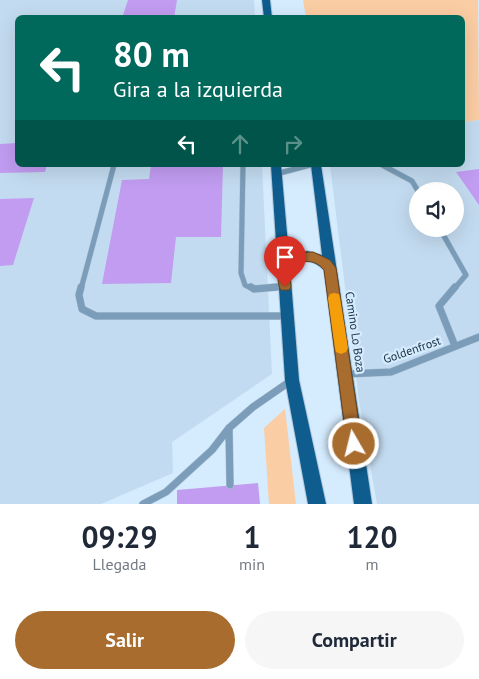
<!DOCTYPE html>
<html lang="es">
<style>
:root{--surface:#fff;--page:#f6f6f7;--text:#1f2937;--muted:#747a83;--accent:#a86c2e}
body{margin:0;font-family:"PT Sans",sans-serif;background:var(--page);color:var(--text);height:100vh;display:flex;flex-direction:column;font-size:19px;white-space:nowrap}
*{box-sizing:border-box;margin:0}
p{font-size:16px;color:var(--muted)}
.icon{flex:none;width:28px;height:28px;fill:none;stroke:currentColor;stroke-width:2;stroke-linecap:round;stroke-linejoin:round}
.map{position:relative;height:504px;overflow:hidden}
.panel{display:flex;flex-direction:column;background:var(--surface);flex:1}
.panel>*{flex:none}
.guide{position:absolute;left:15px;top:15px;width:450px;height:152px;border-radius:8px;box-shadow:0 5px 20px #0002;background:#00695c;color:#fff;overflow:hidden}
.controls{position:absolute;left:409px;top:182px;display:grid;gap:10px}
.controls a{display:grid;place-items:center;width:55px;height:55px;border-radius:50%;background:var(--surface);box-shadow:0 5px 20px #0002;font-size:25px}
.pin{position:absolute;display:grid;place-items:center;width:42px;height:42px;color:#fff;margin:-51px -21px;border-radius:50% 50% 50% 0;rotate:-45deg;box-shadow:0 0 5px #0007}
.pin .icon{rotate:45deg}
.me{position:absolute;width:55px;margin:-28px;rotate:352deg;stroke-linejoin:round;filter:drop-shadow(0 0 4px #0008)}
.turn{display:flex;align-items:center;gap:18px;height:105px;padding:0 15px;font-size:22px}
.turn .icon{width:65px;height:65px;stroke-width:2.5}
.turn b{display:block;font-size:35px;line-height:42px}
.lanes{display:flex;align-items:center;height:48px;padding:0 15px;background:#0003;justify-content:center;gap:25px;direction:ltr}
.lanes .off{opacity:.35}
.eta{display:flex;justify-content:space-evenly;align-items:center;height:85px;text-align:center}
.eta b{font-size:30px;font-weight:700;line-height:35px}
.action{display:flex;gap:10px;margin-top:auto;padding:10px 15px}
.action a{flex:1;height:58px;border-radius:30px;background:var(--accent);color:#fff;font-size:20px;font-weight:700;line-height:58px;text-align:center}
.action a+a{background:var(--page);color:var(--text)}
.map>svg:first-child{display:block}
.built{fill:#c3dbf0;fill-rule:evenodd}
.green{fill:#fbcda4}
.building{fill:#c19cf1}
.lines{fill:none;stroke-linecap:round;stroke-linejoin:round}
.lane-far1-casing{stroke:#b0c6d9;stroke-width:6}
.lane-casing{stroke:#b0c6d9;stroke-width:8}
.primary-casing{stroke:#b0c6d9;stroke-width:2}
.lane-far1{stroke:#7b9db9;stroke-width:5}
.lane{stroke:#7b9db9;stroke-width:7}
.primary{fill:#0e5d8e;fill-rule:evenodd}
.route{fill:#a86c2e;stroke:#6d461e}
.slow{fill:#f59e0b}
.labels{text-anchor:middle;stroke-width:4.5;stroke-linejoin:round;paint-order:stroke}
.street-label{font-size:12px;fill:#1a3143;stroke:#d5ebfe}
</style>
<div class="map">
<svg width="479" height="504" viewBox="0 0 479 504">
<rect width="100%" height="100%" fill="#d5ebfe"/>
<!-- built -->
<path class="built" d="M0,0H254L255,17L18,18V165H262L272,374L172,442L173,473L101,504H0Z
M479,120V504H377L359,401L330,165H462L463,122ZM418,191H455V229H418Z"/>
<!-- green -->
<path class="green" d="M303,0H478L479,120L463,122L462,18L306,17Z
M285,409L296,504H269L264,428Z"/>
<!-- building -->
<path class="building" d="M128,0H177L174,18H122Z
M18,143V165H47L45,172L0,173V144Z
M151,165H223L221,237H176L171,283L102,284L122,180L149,179Z
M479,169V205L456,172Z
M34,198L13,265L0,266V199Z
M258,483L260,504H177V490Z"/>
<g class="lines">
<!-- lane-far1 casing -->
<g class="lane-far1-casing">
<path id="lane-far1" d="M243,165L241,273L245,285L253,289
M382,165L412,181L418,191
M276,174L310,165
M440,229L466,275L454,289
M81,289L114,165
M258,289L285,287"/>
</g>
<!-- lane casing -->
<g class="lane-casing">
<path id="lane" d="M81,287L79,295L82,309L96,316H287
M251,287L254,289L277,287
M455,346L439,306L455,287
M347,374L391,372L479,337
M229,428L230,485
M143,504L166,492L212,450L229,428L253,407L292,380"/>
</g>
<!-- primary casing -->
<g class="primary-casing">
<path id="primary" d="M262,0H270L272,18H264Z
M271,165H281L289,256L307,251L322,255L311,165H321L372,504H354L324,270C314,260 302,258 290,268L299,380L326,504H308L285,380Z"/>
</g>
<!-- lane-far1 -->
<use href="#lane-far1" class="lane-far1"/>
<!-- lane -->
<use href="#lane" class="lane"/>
<!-- primary -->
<use href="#primary" class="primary"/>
</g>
<!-- route -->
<path class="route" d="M313,252L330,260L336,268L362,444L360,449L354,451L349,449L347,444L324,270C315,258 300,260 289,268L291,287L289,290H281C278,285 278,280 278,274C276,253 297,253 313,252Z"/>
<!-- slow -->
<path class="slow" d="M334,293L339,294L340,298L348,348L346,352L341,354L336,352L335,348L328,298L330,294Z"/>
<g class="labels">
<!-- street labels -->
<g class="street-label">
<text transform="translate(355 332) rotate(82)" y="4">Camino Lo Boza</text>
<text transform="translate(412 350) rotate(-19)" y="4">Goldenfrost</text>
</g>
</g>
</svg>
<div class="controls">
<a><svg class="icon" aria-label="sound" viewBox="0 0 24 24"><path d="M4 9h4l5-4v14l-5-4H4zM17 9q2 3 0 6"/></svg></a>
</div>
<div class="pin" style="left:285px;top:287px;background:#d93025"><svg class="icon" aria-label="arrive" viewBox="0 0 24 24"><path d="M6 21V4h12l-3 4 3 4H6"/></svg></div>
<svg class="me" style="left:354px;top:444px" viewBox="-20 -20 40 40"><circle r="17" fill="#a86c2e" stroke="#fff" stroke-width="3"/><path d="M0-11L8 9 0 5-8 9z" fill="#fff"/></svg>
<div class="guide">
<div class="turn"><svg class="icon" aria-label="left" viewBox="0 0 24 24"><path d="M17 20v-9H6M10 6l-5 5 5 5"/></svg><div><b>80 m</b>Gira a la izquierda</div></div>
<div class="lanes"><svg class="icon" aria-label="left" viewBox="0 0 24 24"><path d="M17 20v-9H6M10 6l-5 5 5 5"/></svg><svg class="icon off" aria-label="ahead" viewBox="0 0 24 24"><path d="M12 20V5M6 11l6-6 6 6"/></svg><svg class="icon off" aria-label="right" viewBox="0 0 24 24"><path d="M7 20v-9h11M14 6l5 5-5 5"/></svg></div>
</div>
</div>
<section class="panel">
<div class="eta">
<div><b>09:29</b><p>Llegada</p></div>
<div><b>1</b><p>min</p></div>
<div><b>120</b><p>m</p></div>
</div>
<div class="action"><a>Salir</a><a>Compartir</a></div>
</section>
